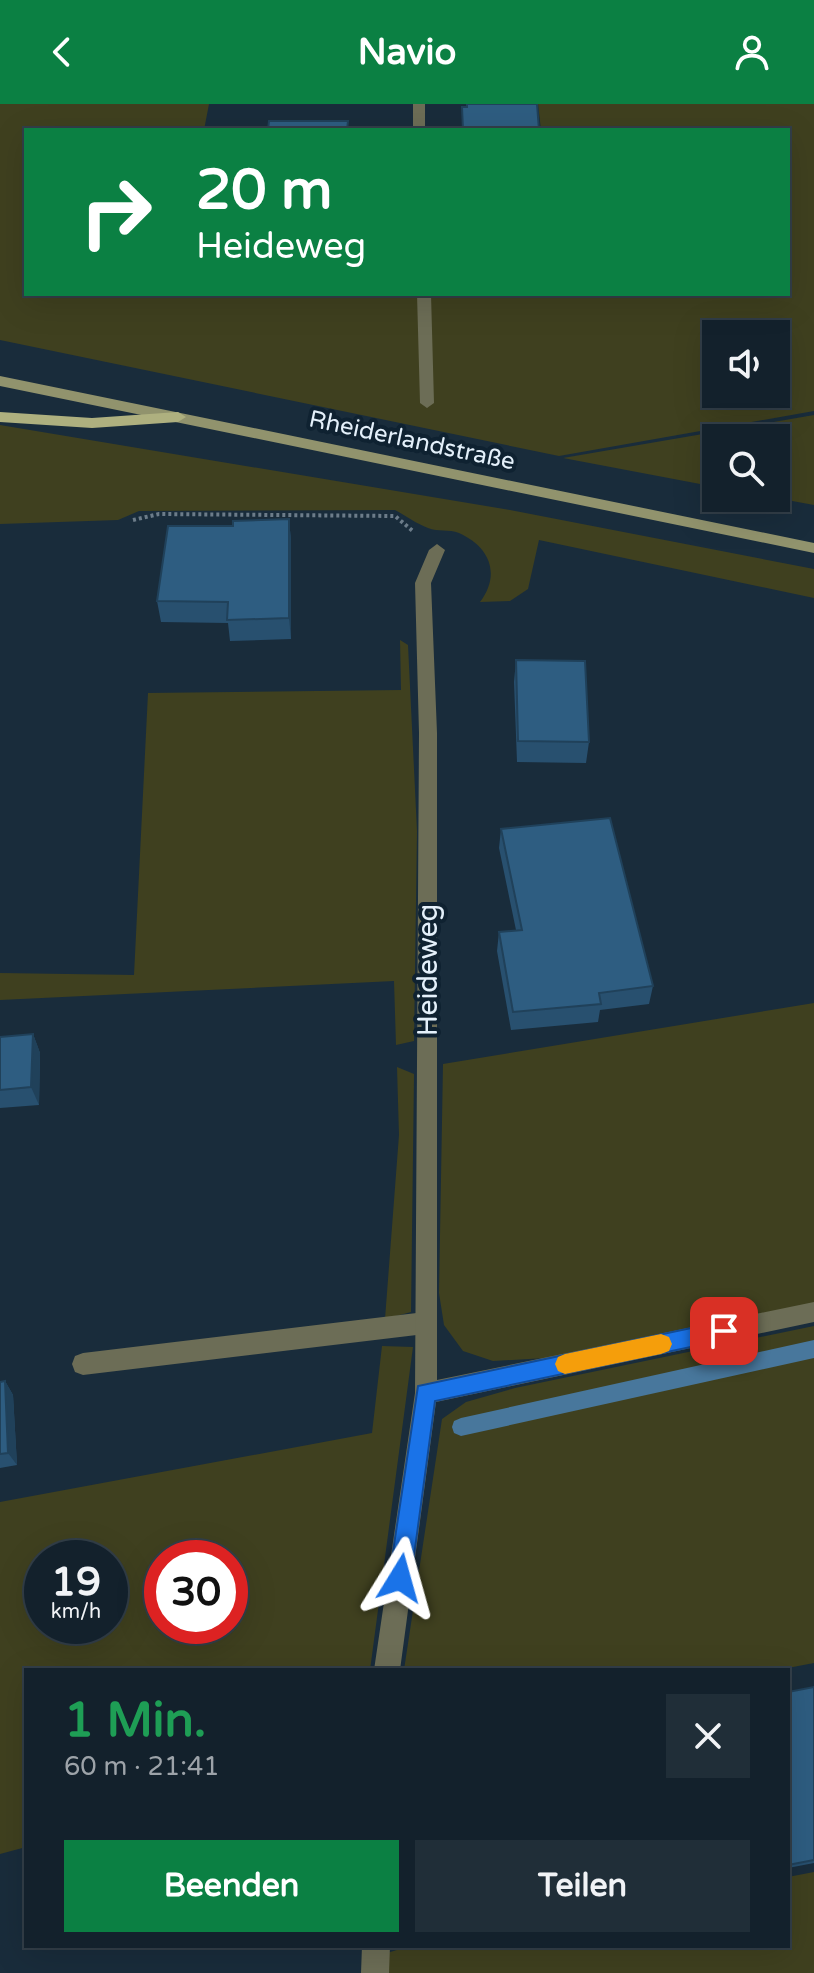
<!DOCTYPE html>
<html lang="de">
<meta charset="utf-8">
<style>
:root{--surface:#13212c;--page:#202e38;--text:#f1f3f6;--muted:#9da3a9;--line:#323e48;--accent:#0b8043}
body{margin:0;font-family:"Varela Round",sans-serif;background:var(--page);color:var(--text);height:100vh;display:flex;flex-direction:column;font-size:30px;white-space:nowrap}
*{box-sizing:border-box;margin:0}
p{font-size:26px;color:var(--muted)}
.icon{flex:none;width:44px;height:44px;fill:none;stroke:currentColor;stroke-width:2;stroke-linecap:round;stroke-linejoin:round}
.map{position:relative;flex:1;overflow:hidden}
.sheet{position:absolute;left:24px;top:1564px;width:766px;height:280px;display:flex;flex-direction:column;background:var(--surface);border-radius:0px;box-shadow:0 8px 32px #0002,0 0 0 2px var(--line)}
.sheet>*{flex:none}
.guide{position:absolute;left:24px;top:24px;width:766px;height:168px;border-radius:0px;box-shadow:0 8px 32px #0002,0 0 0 2px var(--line);background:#0b8043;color:#fff;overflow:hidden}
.fabs{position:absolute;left:702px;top:216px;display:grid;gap:16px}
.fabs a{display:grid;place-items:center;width:88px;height:88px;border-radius:0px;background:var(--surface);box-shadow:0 8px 32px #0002,0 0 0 2px var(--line);font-size:40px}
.speed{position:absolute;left:24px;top:1436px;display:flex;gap:16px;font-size:40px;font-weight:700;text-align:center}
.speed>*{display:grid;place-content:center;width:104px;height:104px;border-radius:50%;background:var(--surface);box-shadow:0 8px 32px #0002,0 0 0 2px var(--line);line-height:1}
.speed small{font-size:20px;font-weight:400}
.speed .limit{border:12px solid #d22;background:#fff;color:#111}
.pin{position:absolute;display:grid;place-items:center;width:68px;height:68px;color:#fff;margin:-34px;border-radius:16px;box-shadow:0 4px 12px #0006}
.me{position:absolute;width:88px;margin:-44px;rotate:8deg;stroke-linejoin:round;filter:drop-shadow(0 0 6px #0008)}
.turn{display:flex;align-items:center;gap:28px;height:168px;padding:0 40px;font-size:36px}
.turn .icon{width:104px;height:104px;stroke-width:2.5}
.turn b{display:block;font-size:56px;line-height:68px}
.round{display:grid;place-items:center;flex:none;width:84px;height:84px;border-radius:0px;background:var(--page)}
.overview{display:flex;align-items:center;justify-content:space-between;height:136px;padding:0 40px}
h1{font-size:48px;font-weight:800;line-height:60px;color:#1e9e55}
.button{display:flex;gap:16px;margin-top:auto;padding:16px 40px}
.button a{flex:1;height:92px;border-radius:0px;background:var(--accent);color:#fff;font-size:32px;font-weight:800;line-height:92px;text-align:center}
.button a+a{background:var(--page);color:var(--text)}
header{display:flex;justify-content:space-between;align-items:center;height:104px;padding:0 40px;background:var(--accent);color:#fff;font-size:36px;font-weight:800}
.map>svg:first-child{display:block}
.green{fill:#3f401f;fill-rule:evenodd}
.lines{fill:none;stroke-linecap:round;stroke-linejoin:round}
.stream{fill:#48779c;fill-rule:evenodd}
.path{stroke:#6c7c89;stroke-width:4;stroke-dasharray:3 3;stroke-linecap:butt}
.service{fill:#6c6d56;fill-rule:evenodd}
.minor{fill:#6c6d56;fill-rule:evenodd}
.secondary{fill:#91936d;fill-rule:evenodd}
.primary{fill:#aeb07f;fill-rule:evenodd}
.wall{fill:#28506f}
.shaded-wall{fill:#20415a}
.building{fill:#2e5d81;stroke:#20415a;stroke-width:2}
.route{fill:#1a73e8;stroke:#114b97;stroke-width:2}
.slow{fill:#f59e0b}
.labels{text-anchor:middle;stroke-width:8;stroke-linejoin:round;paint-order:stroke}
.far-street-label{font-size:24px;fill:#e4f0fa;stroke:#0f2231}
.street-label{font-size:28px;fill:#e4f0fa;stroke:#0f2231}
</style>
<header><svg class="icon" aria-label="back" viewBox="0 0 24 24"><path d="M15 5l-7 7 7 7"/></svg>Navio<svg class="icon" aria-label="person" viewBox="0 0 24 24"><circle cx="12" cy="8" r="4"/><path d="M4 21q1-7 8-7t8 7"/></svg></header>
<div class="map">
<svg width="814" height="1869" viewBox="0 0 814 1869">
<rect width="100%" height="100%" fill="#192c3b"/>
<!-- green -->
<path class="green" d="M0,0H209L204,26H26V190H788V26H541L538,0H814V307L559,352L0,236ZM716,230H776V290H716Z
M814,311V401L776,394V334H716V383L563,354Z
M0,321L510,406L814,465V494L539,436L528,485L510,497L480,498C501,470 490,443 459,429C449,425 438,428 428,424C417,420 406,412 395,406L139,407L118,416L0,420Z
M400,536L408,541L417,727L414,937L396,941L394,877L0,896V869L134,871L148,589L401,586Z
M814,899V1200L563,1253L493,1257L463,1247L444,1221L439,1189L443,960Z
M397,963L414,970L411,1208L385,1215L399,1031Z
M814,1222V1559L777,1566H404L442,1315L466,1298L515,1284Z
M382,1242L413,1243L370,1566H26V1743L0,1750V1398L372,1329ZM42,1454H110V1522H42ZM162,1454H230V1522H162Z
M814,1768V1869H387V1849L410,1842H788V1773Z"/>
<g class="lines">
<!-- stream -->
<path class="stream" d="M814,1236V1254L461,1332L454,1329L452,1323L454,1317L461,1314Z"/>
<!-- path -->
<path class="path" d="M133,416L159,410L395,412L414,428"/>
<!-- service -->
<path class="service" d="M425,1208L433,1212L436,1219L433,1226L425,1230L83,1271L75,1268L72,1260L75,1252L83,1249Z"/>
<!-- minor -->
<path class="minor" d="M413,0H425V26H413Z
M417,190H431L434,299L427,304L420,299Z
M437,440L445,446L431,479L437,629V1276L814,1198V1218L436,1298L400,1566H374L415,1289L419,629L415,479L429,446Z
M362,1842H390L389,1869H361Z"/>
<!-- secondary -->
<path class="secondary" d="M0,272L814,439V449L0,282Z"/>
<!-- primary -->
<path class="primary" d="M0,308L92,314L178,308L186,313L178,318L92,324L0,318Z"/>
</g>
<!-- wall -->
<path class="wall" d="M289,415L291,437V535L230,537L228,519L161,518L157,497Z
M516,556L589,638L586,659L517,658L514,578Z
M501,725L653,882L649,900L600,906L598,918L511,926L497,847L499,828L516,826L499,744Z
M33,930L40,949L39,1001L0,1004V933Z
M5,1277L13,1291L17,1361L0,1364V1278Z
M814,1583V1759L788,1764V1588Z"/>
<!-- shaded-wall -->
<path class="shaded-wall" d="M289,415L291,437V535L289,514Z
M33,930L40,949L39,1001L31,983Z
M5,1277L13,1291L17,1361L8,1349Z"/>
<!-- building -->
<path class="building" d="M467,0H537L539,26H463L462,3H467Z
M269,17H348L347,26H268Z
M289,415V514L227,516L228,498L157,497L168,422H233V417Z
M516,556L585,557L589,638L518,637Z
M610,714L653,882L599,889L601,900L513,908L499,828L522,826L501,725Z
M33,930L31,983L0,986V933Z
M5,1277L8,1349L0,1350V1278Z
M814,1583V1756L788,1761V1588Z"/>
<!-- route -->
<path class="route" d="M724,1217L732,1220L735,1227L732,1234L724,1236L435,1297L411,1474L408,1481L400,1485L392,1481L389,1474L418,1282Z"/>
<!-- slow -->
<path class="slow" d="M661,1230L669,1233L672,1240L669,1247L661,1250L565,1270L558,1267L555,1260L558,1253L565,1250Z"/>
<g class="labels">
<!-- far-street labels -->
<g class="far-street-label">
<text transform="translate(412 336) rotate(12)" y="8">Rheiderlandstraße</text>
</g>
<!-- street labels -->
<g class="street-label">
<text transform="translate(427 866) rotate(-90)" y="10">Heideweg</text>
</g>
</g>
</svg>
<div class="fabs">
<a><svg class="icon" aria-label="sound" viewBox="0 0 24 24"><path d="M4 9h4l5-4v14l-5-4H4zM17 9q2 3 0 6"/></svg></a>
<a><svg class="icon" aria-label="search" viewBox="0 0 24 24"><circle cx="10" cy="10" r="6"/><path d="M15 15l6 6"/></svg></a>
</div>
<div class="speed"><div>19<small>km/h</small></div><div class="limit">30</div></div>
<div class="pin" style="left:724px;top:1227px;background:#d93025"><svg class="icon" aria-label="arrive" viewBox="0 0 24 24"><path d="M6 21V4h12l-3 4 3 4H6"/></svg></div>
<svg class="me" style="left:400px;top:1474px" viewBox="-20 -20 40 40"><path d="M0-17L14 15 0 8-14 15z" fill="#1a73e8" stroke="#fff" stroke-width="4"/></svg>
<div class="guide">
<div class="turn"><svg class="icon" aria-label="right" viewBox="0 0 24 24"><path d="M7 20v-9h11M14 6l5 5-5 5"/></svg><div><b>20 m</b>Heideweg</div></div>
</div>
<section class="sheet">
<div class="overview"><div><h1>1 Min.</h1><p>60 m · 21:41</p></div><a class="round"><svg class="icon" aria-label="close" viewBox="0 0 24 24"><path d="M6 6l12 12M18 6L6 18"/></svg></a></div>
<div class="button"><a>Beenden</a><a>Teilen</a></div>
</section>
</div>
